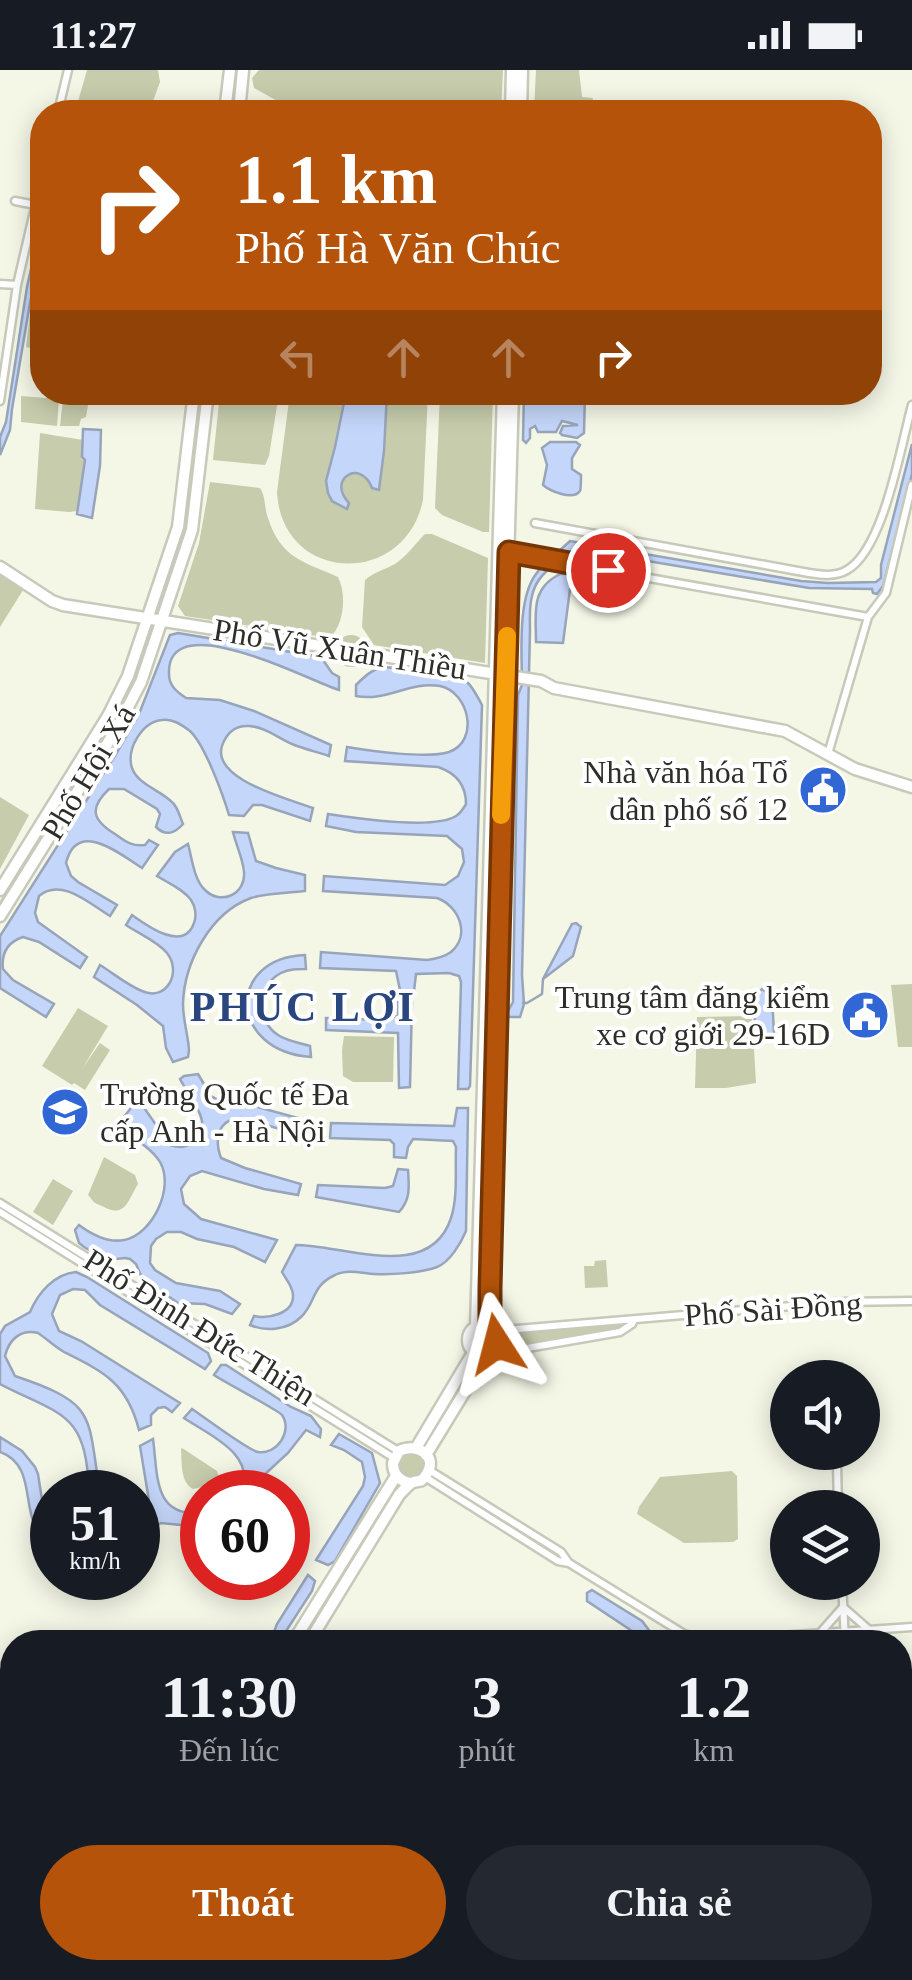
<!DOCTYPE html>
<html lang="vi">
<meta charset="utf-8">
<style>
:root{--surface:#171b24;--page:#242831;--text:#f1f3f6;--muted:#9ea1a6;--accent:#b45309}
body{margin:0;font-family:"Times New Roman",serif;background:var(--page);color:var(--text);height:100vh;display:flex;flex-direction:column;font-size:38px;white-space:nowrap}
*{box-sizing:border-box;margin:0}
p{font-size:32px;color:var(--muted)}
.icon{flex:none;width:55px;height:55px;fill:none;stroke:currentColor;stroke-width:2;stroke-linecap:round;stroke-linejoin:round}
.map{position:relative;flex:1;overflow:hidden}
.side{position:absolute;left:0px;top:1560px;width:912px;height:350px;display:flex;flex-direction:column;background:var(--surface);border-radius:40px 40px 0 0;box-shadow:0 5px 25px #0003}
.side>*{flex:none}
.hud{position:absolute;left:30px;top:30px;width:852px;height:305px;border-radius:40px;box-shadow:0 5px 25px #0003;background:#b45309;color:#fff;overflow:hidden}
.fabs{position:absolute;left:770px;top:1290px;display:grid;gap:20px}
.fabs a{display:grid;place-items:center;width:110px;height:110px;border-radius:50%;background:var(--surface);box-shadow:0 5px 25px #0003;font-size:50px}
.speed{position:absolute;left:30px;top:1400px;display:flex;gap:20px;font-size:50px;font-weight:700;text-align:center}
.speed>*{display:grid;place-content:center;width:130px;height:130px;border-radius:50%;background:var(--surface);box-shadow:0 5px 25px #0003;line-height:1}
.speed small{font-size:25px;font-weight:400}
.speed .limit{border:15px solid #d22;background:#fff;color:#111}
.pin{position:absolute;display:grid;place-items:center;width:85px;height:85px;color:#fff;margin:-42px;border:5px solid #fff;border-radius:50%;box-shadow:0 2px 10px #0007}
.me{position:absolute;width:110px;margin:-55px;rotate:351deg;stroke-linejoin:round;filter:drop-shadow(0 0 8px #0008)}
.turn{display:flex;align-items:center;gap:35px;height:210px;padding:0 40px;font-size:45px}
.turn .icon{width:130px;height:130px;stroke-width:2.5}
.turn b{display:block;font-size:70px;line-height:85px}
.lanes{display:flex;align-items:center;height:95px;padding:0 40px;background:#0003;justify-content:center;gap:50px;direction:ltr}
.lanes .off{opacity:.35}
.eta{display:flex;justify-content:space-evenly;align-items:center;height:170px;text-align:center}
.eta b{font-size:60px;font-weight:700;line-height:70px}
.button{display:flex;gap:20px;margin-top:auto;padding:20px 40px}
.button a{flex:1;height:115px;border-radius:60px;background:var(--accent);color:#fff;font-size:40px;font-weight:700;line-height:115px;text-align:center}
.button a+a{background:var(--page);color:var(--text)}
.status{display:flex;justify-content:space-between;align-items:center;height:70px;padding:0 50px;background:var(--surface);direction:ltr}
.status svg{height:28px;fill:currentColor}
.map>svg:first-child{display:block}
.green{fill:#c6ccac}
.water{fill:#c4d6f9;stroke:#97a4ba;stroke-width:2.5}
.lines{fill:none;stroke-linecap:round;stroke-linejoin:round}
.stream{stroke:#97a4ba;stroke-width:2.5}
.minor-casing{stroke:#c7caba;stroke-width:11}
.major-casing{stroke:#c7caba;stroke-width:15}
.minor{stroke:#fff;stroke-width:6}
.major{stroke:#fff;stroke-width:10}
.route-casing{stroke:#753606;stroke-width:25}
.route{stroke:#b45309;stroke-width:18}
.slow{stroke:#f59e0b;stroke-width:18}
.labels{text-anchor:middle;stroke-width:8;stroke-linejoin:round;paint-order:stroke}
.street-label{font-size:32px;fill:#2d2e28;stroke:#fff}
.poi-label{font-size:32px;fill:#2d2e28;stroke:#fff;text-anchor:end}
.district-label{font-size:42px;font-weight:bold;letter-spacing:2.5px;fill:#2a467e;stroke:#fff}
</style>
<div class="status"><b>11:27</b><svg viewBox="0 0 49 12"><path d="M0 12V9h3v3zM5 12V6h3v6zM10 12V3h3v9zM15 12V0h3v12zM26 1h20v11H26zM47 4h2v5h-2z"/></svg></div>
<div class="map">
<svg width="912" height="1910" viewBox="0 0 912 1910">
<rect width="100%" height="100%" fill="#f4f7e6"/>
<!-- green -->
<path class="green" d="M87,0H158L160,12L149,42H75Z
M259,0H503L501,42H401L364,35L334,42H297L254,18L252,8Z
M536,0H579L582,27L593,28L591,41L552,42L534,40Z
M30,243L42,245V283L32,282L31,278L26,277Z
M63,323H92L84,330H89L86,347L81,349L79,356H60L63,330L74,332L81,330L62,328Z
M200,323H203L190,439L179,482L162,534L159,535L178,477L187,440Z
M220,323H279L269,386L265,395L213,390Z
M290,323H428L423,430C405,518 282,514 277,422Z
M440,323H493L489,462H483L442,445L435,438Z
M21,326L59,329L57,356L21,352Z
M40,363L83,370L81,389L85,390L77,441L69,442L35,439Z
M210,412L260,418C266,427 264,437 268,448C281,489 305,492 338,507C347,525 344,554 330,568L185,546L178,536L199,473Z
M425,464H432L488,488L485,593L374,575L362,557L365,510C374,502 384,500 395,494C407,486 415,474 425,464Z
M0,504L23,520L0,557Z
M150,560L152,561L137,607L116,649L0,836V831L115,646L133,610Z
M335 581a16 16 0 1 1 32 0a16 16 0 1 1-32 0Z
M0,727L29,745L0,799Z
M912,914V977H898L891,915Z
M78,938L108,956L82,999L100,973L110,980L85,1020L74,1013L72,1015L42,996Z
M752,946L756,1013L726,1018H695L697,947Z
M344,966L394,967L393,1012H353L343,1006L342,980Z
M104,1087L135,1105L138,1114C127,1132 125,1149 102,1136C91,1131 96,1134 88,1125Z
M53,1109L73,1121L53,1155L33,1142Z
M606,1190L608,1217L585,1218L584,1196H594L595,1191Z
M621,1254V1257L509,1279L501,1273L503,1265Z
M182,1378L217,1401L219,1407L217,1414L193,1419C180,1412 182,1392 181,1379Z
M398 1395a13 13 0 1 1 26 0a13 13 0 1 1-26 0Z
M732,1401L737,1406L738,1469L733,1472L684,1473L637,1444L639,1437L660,1407Z
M0,1637L12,1644V1898H85L77,1910H0Z
M843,1898H880L885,1904V1910H841Z"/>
<!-- water -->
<path class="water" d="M42,150V177L30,233L12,339L10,360L0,385V367L6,352L27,217Z
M346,323H387L384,381L379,420L372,418C361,388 326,409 349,433L347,439L332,431L328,423L326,411L335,377Z
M524,323H585L584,363L577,368L562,365L560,363L563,356L578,355L562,351L556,362H538L535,356L530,359V368L526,373L523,370Z
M83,359L101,360L100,396L92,448L77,444L85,390L82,387Z
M550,372H576L580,375L572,388V399L581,405C581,407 581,419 580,421C573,431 550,421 543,415L547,395L542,378Z
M912,374V404L883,516L877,524L873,523L872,519L809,518L588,481C565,485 537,501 532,526C529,537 530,549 530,560L522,905L524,934L520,947H508V941L513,932L518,625L522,615C522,585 517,529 536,504C545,491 559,482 570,471L801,511L828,513L876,512L881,508V495Z
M560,504H572L563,573L536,572C536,543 530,519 560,504Z
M178,563L321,587L332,603L339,607V620C312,612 166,534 169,604C169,616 177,622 186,628L220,630L254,641L331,675L329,686C317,682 304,679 292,674C278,668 265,657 249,656C237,655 229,661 224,671C204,708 289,729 313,738L310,751L262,735H253L244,746L229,745C223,725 205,675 190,661C182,655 172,648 162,650C142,652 126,679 132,698C138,715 161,720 173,733C178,738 180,747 183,754C175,763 166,767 156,757L160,744L157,739L124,719H109C89,738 92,750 115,764C125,771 132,777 145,775L149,770L158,775L142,798C119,783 77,749 66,793L71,806L78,812L117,835L110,846C90,834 61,807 39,826L35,843L38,852L87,887L80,898L39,872L23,867C8,872 1,882 3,899L13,910L54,934L46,947L0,918V866L116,684L139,644L170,565Z
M385,597C403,599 455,602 468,613C474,619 478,628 482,635L470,1016L468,1019H458L461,912L459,906L449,903L416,904L414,921L400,920L396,901L320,898L321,882L427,890C435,889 444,887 451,882C471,865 459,836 437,828L323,821L324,806L445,815L458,806L464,792L462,779L447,766L356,762L326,756L328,744C354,748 434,760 456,746C461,743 463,739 466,734C466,714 456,703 438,697L345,691L347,677C371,681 427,689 449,682C480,671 469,622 440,616C409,611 387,632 356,626V615C364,607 373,598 385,597Z
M233,762L248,763L256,791L276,798L305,805V821C288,823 267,823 251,828C210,843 184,893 183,934C183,950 188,965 189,980L188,987L173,992L166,978L163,956L137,935L94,907L100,895C113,903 127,915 142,921C167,932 182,902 167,883C157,871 139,864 126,855L132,845C146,855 184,883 194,853C197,845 195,836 191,830C183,819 168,813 157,806L175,782L188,774C192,788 194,810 205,820C221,836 246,824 244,802C243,789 236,775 233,762Z
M576,853L581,857L573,886L543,909L572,854Z
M305,885L306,899C297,899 289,899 281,903C257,915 256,951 278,965C287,971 300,973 310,976L311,987C228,981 226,888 305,885Z
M762,919L772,926L774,964L772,967L758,969L756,967L753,927Z
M398,932H412L410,1017L399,1018L398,963L326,960V948L387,950L398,945Z
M198,1004L211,1026L220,1031L243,1033L312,1052L308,1067L241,1048C218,1049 214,1069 221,1088L245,1098L301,1114L298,1125L264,1119L202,1101L190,1106L181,1119L184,1134L201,1149L277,1170L265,1192L234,1177L197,1169L181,1162H167L156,1169L151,1176L150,1193L155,1200L176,1213L220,1221L240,1234L232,1244L205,1234L178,1233L142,1208L136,1194L130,1189L125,1188L107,1190L84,1177L79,1173L75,1160L79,1155C91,1164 108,1173 124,1170C152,1165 175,1118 160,1092C151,1077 131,1067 116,1057L138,1029L170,1075C180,1078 186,1078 195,1071C215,1054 189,1027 180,1009L184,1006Z
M457,1038H468L466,1161C461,1173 450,1192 437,1197C422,1203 390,1205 374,1204C361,1203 347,1199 335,1205C311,1216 316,1233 301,1247C288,1260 266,1262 250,1255L254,1246C268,1249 294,1244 293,1225C293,1217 286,1209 282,1202L296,1175C344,1175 430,1213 451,1148C458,1127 455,1100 456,1077L453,1071L413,1069L408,1077L406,1088L394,1087V1074L390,1070L330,1068L331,1053L454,1056Z
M398,1099L408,1100C409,1117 411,1129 399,1142L316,1127L318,1115L385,1118L393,1116Z
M76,1202L87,1207L208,1283L211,1291L205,1299L100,1235L85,1220L73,1219L60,1225L52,1244L59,1261L81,1271L180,1333L172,1342L165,1337L158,1338L151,1345V1355L139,1360C127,1313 104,1302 64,1282C55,1277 47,1269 38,1263C21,1259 9,1269 5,1286L15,1306C98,1334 87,1344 100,1422H89C86,1341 62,1346 0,1314V1264L5,1256L30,1242C38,1223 54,1204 76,1202Z
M221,1295H226L291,1337L311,1346L321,1359L320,1367L306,1360L288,1383L264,1405L256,1422H241C257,1384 209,1365 184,1348L192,1339C204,1347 249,1381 258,1382C277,1385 293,1361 282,1345C278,1340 224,1312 214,1305Z
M339,1364L372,1383L380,1413L335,1491L328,1495L316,1490L363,1416L365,1407L362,1392L344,1380L331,1375Z
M0,1367L22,1381L35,1397L38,1404L44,1442L52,1455V1471C14,1457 43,1397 0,1382Z
M153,1369C158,1406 153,1447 202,1443V1457L161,1453L138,1465V1451L147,1441L149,1431L140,1376Z
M308,1505L315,1511L312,1521L279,1572H270L277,1554Z
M592,1520L642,1551L658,1572H642L632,1561L587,1531V1523Z
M12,1796V1883L0,1870V1801Z
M19,1898H68L69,1909L21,1910Z
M168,1898H403L404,1910H160Z"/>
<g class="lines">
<!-- stream -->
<path class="stream" d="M523,933H527L542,924L543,909"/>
<!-- minor casing -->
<g class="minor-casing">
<path id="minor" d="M58,42L68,0
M15,131L36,135
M0,214L17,215
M0,331L17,215L42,107
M535,453L809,503C822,505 835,507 847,500C884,479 901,375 912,335
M505,484L509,483L868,547
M828,684L868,547L886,523L912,415
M0,1133L398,1381
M0,1142L394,1388
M494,1261L839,1232L912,1231
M487,1285L620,1262L632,1254L634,1250
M837,1393L838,1438
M429,1400L561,1482L568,1492
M425,1407L558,1491L569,1493L684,1564L696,1568L724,1570L912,1557
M842,1512L845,1572
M832,1572L821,1562L843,1537L868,1559
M858,1572L868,1560
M833,1910L835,1898"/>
</g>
<!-- major casing -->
<g class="major-casing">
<path id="major" d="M225,42L230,0
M239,42L243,0
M511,42L512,0
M521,42L522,0
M0,497L52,531L63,535L541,611L554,618L785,661L855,699L912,717
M0,820L108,646L128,606L178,457L194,322
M0,846L117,658L141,612L192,460L208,322
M468 1270a15 15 0 1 1 30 0a15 15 0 1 1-30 0Z
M490,1257L500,764L513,322
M476,1258L503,322
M416,1378L474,1281
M426,1385L487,1285
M293,1572L396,1406
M309,1572L399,1425C402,1422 408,1415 411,1413C421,1408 419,1415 426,1405C439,1386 417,1372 399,1381L393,1393C393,1404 399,1411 410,1413
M4,1599L12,1587
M0,1605L12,1613
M0,1622L12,1630
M900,1836H912
M900,1846H912
M611,1898L629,1906L650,1898
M84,1910L91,1898
M100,1910L108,1898"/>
</g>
<!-- minor -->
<use href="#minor" class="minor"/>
<!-- major -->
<use href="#major" class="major"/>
</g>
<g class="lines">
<!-- route casing -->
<g class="route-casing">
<path id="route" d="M497,1274L496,1264L490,1258V1218L509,482L608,500"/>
</g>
<!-- route -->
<use href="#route" class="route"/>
<!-- slow -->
<path class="slow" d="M501,745L507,566"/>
</g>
<!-- icons -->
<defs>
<g id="civic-disc" transform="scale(2.5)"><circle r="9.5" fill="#3166d5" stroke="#fff"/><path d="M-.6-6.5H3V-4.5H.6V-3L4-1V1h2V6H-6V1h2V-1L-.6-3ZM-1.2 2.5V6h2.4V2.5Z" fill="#fff"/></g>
<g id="school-disc" transform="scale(2.5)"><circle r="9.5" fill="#3166d5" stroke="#fff"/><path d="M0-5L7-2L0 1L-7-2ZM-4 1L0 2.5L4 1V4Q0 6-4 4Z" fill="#fff"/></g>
</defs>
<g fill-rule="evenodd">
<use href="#civic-disc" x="823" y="720"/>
<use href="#civic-disc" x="865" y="945"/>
<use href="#school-disc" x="65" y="1042"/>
</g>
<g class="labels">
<!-- street labels -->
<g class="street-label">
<text transform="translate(340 579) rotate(9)" y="11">Phố Vũ Xuân Thiều</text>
<text transform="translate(88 702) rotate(-59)" y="11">Phố Hội Xá</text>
<text transform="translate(773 1239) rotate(-4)" y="11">Phố Sài Đồng</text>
<text transform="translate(200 1257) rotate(32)" y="11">Phố Đinh Đức Thiện</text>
</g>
<!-- poi labels -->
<g class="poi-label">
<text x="788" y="713">Nhà văn hóa Tổ<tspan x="788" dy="37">dân phố số 12</tspan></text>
<text x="830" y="938">Trung tâm đăng kiểm<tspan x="830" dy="37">xe cơ giới 29-16D</tspan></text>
<text x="100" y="1035" text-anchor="start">Trường Quốc tế Đa<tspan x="100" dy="37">cấp Anh - Hà Nội</tspan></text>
</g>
<!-- district labels -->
<g class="district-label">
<text x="303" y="951">PHÚC LỢI</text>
</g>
</g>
</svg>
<div class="fabs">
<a><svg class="icon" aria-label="sound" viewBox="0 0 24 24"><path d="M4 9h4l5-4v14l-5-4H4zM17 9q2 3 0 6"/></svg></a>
<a><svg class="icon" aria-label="layers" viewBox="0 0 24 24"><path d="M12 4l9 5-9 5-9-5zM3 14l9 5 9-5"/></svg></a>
</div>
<div class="speed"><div>51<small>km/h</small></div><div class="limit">60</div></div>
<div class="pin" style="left:608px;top:500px;background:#d93025"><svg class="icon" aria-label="arrive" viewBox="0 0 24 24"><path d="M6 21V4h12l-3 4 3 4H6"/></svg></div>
<svg class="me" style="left:497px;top:1274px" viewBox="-20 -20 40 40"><path d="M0-17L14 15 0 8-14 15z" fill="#b45309" stroke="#fff" stroke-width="4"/></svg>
<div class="hud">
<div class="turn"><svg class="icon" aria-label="right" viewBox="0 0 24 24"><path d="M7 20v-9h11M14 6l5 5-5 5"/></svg><div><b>1.1 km</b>Phố Hà Văn Chúc</div></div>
<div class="lanes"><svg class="icon off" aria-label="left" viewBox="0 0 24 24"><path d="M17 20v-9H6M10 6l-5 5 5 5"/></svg><svg class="icon off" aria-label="ahead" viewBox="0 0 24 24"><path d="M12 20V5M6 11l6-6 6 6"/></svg><svg class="icon off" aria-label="ahead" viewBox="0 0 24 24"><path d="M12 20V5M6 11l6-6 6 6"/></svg><svg class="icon" aria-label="right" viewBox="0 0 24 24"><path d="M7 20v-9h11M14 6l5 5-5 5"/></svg></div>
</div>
<section class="side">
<div class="eta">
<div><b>11:30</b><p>Đến lúc</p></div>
<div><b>3</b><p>phút</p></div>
<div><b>1.2</b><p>km</p></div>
</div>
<div class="button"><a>Thoát</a><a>Chia sẻ</a></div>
</section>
</div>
